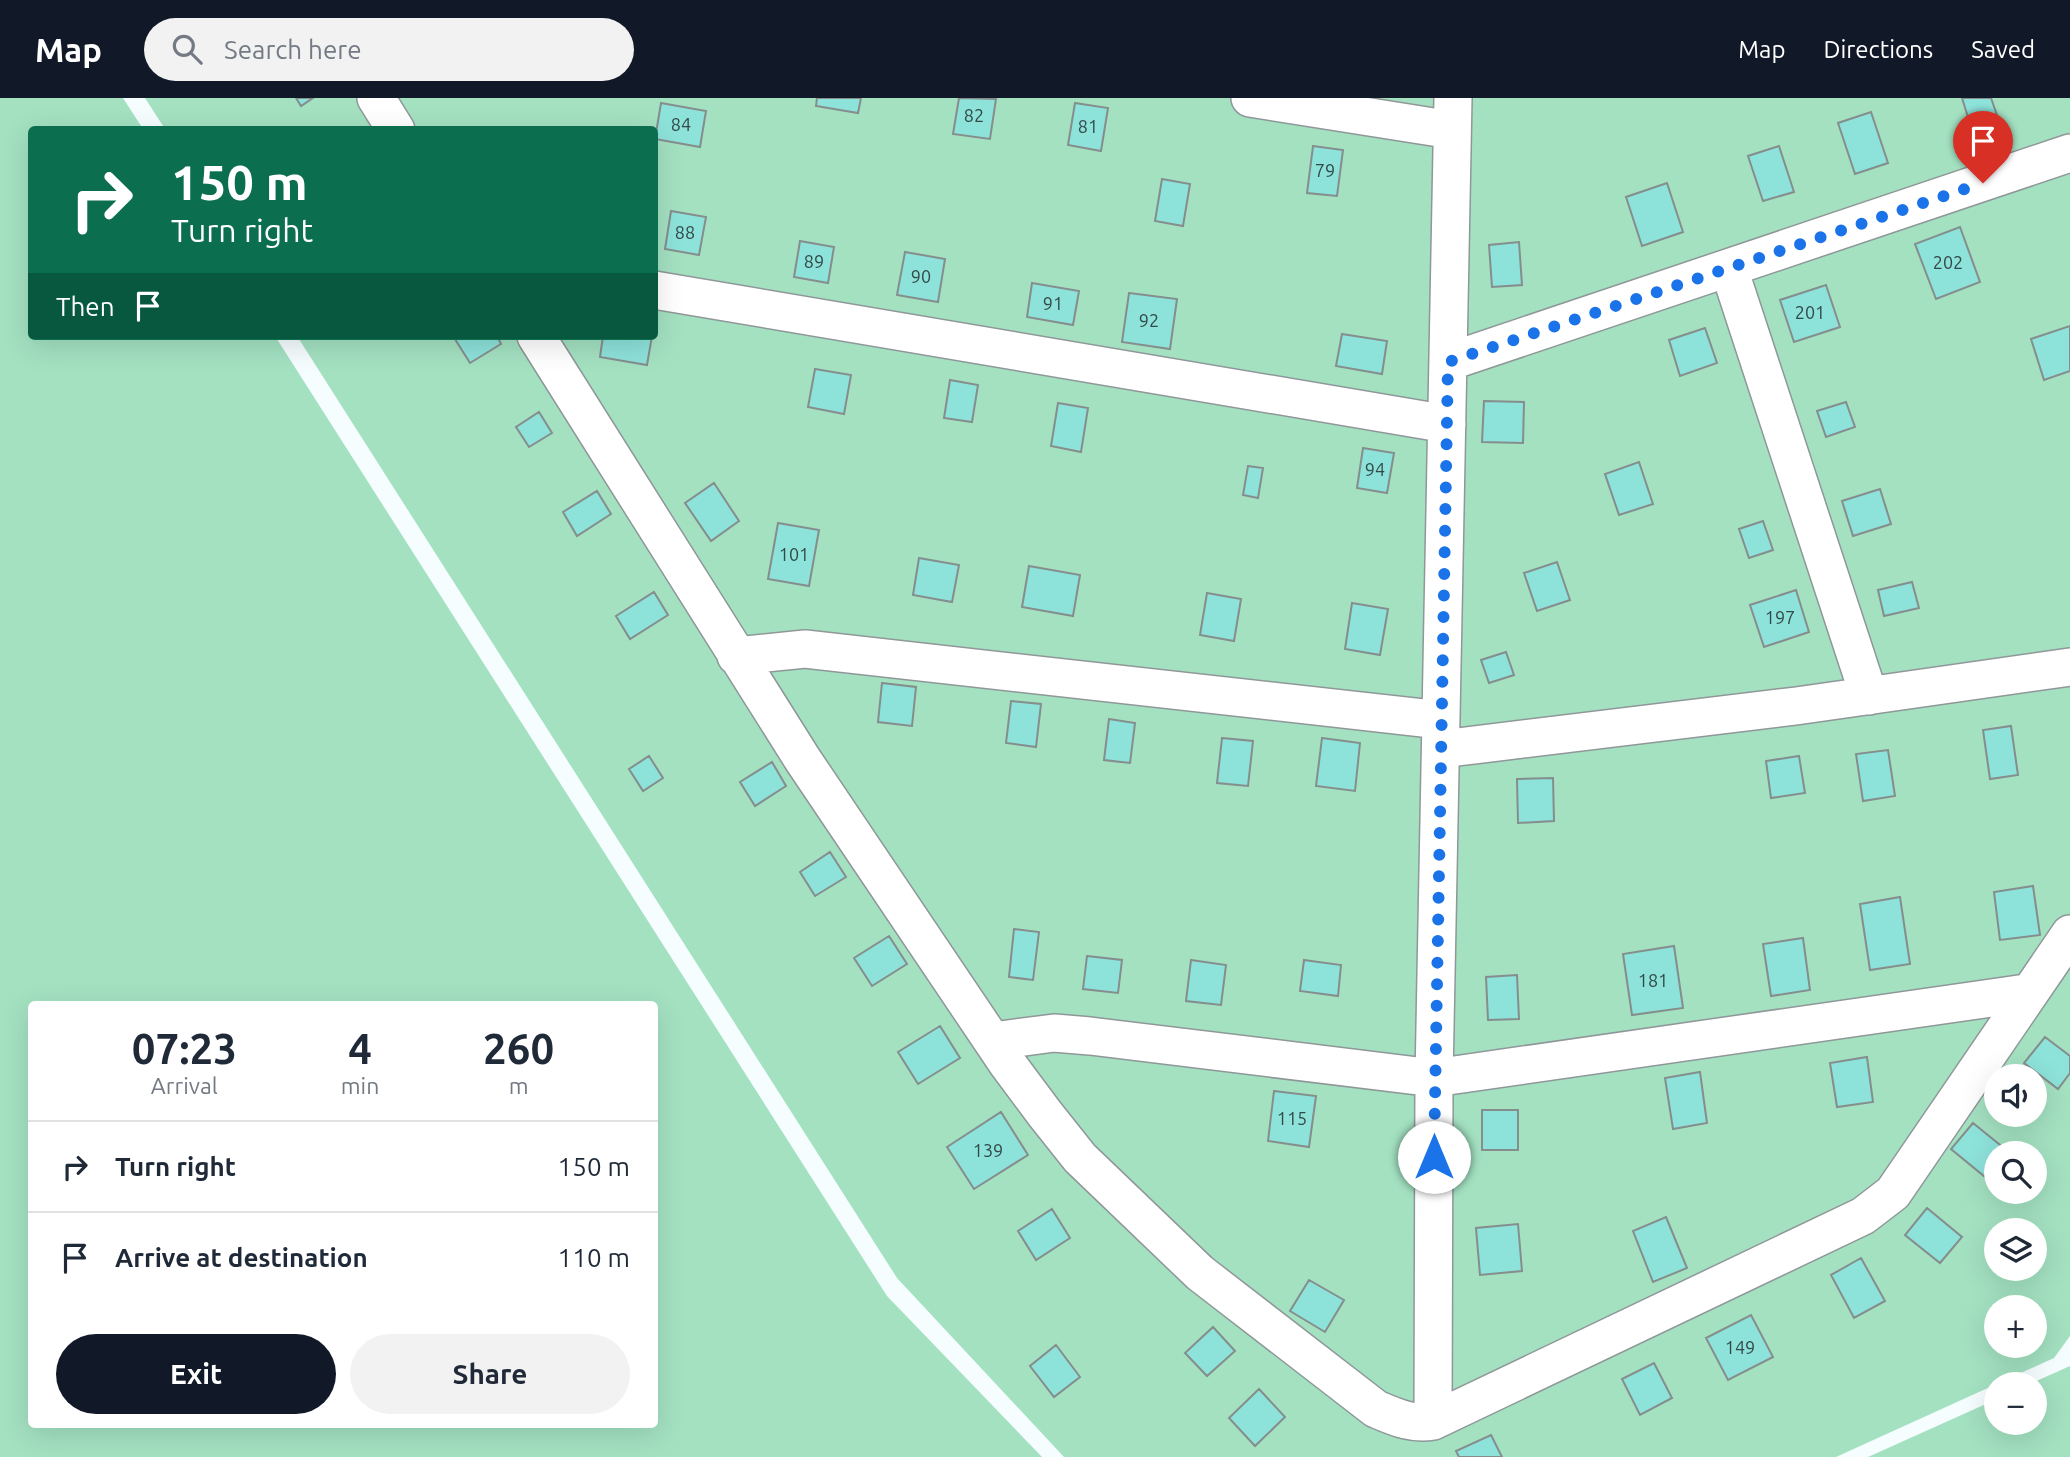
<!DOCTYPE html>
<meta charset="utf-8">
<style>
:root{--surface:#fff;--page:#f2f2f3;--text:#1f2937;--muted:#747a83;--line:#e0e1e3;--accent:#111827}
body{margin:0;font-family:Ubuntu,sans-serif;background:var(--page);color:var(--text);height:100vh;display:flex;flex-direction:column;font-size:26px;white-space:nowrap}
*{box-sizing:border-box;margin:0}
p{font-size:23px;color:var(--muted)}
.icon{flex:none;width:38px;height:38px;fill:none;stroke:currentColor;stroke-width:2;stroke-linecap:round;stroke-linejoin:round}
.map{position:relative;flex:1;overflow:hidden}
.side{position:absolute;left:28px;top:903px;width:630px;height:427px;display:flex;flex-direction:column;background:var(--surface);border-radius:7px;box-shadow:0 7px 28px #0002}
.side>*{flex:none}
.guide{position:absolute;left:28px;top:28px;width:630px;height:214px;border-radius:7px;box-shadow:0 7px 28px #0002;background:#0b6e4f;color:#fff;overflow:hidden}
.controls{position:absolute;left:1984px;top:966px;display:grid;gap:14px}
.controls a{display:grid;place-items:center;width:63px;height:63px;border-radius:50%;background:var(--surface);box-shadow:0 7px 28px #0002;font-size:35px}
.pin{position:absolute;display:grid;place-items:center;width:60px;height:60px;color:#fff;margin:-72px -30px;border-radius:50% 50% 50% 0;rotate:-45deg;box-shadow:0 0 7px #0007}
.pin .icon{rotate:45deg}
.me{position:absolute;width:77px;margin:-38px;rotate:0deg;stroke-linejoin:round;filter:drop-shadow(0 0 5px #0008)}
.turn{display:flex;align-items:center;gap:24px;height:147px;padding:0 28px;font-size:32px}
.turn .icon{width:91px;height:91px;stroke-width:2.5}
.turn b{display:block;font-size:49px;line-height:60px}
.then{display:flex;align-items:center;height:66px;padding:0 28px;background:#0003;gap:14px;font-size:26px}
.eta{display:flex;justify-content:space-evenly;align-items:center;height:119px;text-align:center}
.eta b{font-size:42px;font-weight:600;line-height:49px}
.button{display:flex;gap:14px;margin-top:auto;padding:14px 28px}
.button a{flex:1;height:80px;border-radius:42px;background:var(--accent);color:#fff;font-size:28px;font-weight:600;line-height:80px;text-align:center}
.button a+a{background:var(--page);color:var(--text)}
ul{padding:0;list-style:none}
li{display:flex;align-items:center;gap:21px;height:91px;padding:0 28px;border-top:2px solid var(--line)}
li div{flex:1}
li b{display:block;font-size:26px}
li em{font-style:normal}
header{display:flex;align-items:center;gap:42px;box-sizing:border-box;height:98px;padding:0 35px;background:var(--accent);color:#fff}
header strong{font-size:33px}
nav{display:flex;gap:38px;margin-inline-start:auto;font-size:24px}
.search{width:490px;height:63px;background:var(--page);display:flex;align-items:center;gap:18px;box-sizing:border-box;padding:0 24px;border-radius:38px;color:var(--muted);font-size:26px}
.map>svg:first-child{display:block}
.green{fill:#a3e1c1;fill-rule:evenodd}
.building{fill:#8de2da;stroke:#858e8d;stroke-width:2}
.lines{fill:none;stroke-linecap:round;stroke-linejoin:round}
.minor-casing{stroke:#8f9799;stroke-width:40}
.minor{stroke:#fff;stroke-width:37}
.route{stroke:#1a73e8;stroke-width:12;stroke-dasharray:0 21.6}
.labels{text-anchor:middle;stroke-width:5;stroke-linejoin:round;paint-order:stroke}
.number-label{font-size:18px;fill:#324948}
</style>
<header>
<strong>Map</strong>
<div class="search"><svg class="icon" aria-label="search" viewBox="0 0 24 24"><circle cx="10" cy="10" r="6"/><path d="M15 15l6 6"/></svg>Search here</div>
<nav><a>Map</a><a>Directions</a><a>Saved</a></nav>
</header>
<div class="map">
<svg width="2070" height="1359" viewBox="0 0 2070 1359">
<rect width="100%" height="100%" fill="#f6fdff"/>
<!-- green -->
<path class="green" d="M0,0H123L143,31L32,32V238H275L887,1198L1042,1359H0ZM32,906H654V1326H32Z
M145,0H2070V1238L2054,1260L1836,1359H1064L897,1180L297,238H654V32L165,31ZM1997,978H2035V1017H1997ZM1997,1055H2035V1094H1997ZM1997,1132H2035V1171H1997ZM1997,1209H2035V1248H1997Z
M2070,1268V1359H1868L1997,1301V1325H2035V1286H2030Z"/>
<!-- building -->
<path class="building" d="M296,0H313L301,8Z
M817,0H861L858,15L816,8Z
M959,0L996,1L990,41L953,36Z
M1962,0H1991L1999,23L1972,32Z
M661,5L706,13L700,49L655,41Z
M1075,5L1108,10L1101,53L1068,47Z
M1871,14L1888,65L1855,76L1838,25Z
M1313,48L1343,52L1337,98L1307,95Z
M1779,48L1794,94L1763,103L1748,58Z
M1162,81L1190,86L1183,128L1155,123Z
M1667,85L1683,134L1642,148L1626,99Z
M671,113L706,119L699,157L665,151Z
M1960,129L1980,184L1936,201L1915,146Z
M800,143L834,149L828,185L794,179Z
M1519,144L1522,187L1492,189L1489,147Z
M905,154L945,161L938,204L897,197Z
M1032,185L1079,193L1073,227L1027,219Z
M1826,187L1840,229L1794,244L1780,202Z
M1129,195L1177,201L1170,251L1122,244Z
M2070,228V273L2044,282L2031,241Z
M1705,230L1717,265L1680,278L1669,242Z
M1342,236L1387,243L1382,276L1336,268Z
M453,238H497L501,246L470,265Z
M603,238H652L647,267L600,259Z
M815,271L851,277L844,316L808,309Z
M950,282L978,287L972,324L944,320Z
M1484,303L1524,304L1523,345L1482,344Z
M1846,304L1855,329L1826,339L1817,313Z
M1058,305L1088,310L1081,354L1051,348Z
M539,314L552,335L529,349L516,329Z
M1363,350L1394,355L1387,395L1357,390Z
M1639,364L1653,406L1619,417L1605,376Z
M1248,368L1263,370L1258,400L1243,397Z
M714,385L739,423L711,443L685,405Z
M1880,391L1891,426L1853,438L1842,403Z
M597,393L611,416L577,438L563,414Z
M1763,423L1773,452L1749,460L1739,431Z
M778,425L819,432L809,488L768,481Z
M919,460L959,467L952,504L913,497Z
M1557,464L1570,502L1537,513L1524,475Z
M1029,468L1080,477L1073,518L1022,509Z
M1912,484L1919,510L1884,518L1878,492Z
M1796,492L1809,534L1764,549L1750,507Z
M654,494L668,517L630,541L616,518Z
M1207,495L1241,501L1234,543L1200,537Z
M1352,505L1388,511L1380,557L1345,551Z
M1506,554L1514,577L1489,585L1481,562Z
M882,585L916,589L912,628L878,624Z
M1011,603L1041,606L1036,649L1006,645Z
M1109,621L1135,625L1130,665L1104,662Z
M2011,628L2018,677L1990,681L1983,632Z
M1222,640L1253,643L1248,688L1217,685Z
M1322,640L1360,645L1355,693L1316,688Z
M1888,652L1895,698L1863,703L1856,656Z
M649,658L663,680L643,693L629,671Z
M1799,658L1805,695L1771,700L1766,663Z
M772,664L786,688L755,708L740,684Z
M1553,680L1554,723L1518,725L1517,681Z
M830,754L846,779L815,798L800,774Z
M2033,788L2040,837L2000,842L1994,794Z
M1900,799L1910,866L1870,872L1860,806Z
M1014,831L1039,834L1033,882L1009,879Z
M889,838L907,866L872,888L854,860Z
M1803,840L1810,892L1771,898L1763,846Z
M1674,848L1683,910L1632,917L1623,856Z
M1087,858L1122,862L1118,895L1083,891Z
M1191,862L1226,867L1221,907L1186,903Z
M1304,862L1341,867L1338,898L1300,893Z
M1517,877L1519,921L1488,922L1486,879Z
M940,928L960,960L918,986L898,954Z
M2045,939L2070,958V975L2058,991L2024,965Z
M1867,959L1873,1004L1837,1009L1830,965Z
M1700,974L1707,1025L1673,1031L1665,980Z
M1274,993L1316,998L1309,1049L1268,1043Z
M1482,1012H1518V1052H1482Z
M1001,1014L1028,1057L974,1091L947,1049Z
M1973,1025L2010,1055H1997V1075L1990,1083L1951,1051Z
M1927,1110L1962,1139L1940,1165L1905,1137Z
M1052,1111L1070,1140L1036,1162L1018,1133Z
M1666,1119L1687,1170L1653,1184L1633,1133Z
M1518,1126L1522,1173L1480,1177L1476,1130Z
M1861,1160L1885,1203L1854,1220L1831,1177Z
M1309,1182L1344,1202L1325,1234L1290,1213Z
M1751,1217L1773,1259L1728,1282L1706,1240Z
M1213,1229L1235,1253L1207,1278L1185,1255Z
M1056,1247L1080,1279L1054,1299L1030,1268Z
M1654,1265L1672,1300L1640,1317L1622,1281Z
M1259,1291L1285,1319L1255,1348L1229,1320Z
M1491,1337L1502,1359H1459L1456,1353Z"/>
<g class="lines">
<!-- minor casing -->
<g class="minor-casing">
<path id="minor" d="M376,0L396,32
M1250,0L1452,32
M1729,171L1869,598
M654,192L1447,326
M536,238L803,662L1007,965L1045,1016L1080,1060L1200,1175L1376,1311C1395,1319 1412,1327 1433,1323L1863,1118L1893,1095L2070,836
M1448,264L2070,55
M736,558L805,551L1441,622
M1441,651L1796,608L2070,569
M993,943L1054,935L1090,938L1434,980L2026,895L2020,909
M1433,1323L1434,980L1453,0"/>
</g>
<!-- minor -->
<use href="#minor" class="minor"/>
</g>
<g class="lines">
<!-- route -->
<path class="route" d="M1434,1059L1448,264L1983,85"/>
</g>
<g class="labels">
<!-- number labels -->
<g class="number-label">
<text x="974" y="24">82</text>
<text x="681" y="33">84</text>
<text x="1088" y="35">81</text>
<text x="1325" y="79">79</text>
<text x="685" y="141">88</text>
<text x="814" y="170">89</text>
<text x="1948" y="171">202</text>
<text x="921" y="185">90</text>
<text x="1053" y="212">91</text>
<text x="1810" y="221">201</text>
<text x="1149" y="229">92</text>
<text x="1375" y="378">94</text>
<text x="794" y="463">101</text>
<text x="1780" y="526">197</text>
<text x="1653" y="889">181</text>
<text x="1292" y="1027">115</text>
<text x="988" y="1059">139</text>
<text x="1740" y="1256">149</text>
</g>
</g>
</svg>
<div class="controls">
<a><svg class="icon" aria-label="sound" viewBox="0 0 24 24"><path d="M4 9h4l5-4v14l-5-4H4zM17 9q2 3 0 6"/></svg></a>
<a><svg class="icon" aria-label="search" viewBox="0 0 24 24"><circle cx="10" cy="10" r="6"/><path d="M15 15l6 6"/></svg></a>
<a><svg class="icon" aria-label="layers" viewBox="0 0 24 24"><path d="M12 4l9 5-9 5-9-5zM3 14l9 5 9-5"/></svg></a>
<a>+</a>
<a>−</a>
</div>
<div class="pin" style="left:1983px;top:85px;background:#d93025"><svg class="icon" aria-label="arrive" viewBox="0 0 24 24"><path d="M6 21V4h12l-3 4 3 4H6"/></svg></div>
<svg class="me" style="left:1434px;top:1059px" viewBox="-20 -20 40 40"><circle r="19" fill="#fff"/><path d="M0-13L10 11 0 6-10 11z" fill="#1a73e8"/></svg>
<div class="guide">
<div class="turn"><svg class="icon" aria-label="right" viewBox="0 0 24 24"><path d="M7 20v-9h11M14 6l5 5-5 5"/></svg><div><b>150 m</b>Turn right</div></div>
<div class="then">Then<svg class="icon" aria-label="arrive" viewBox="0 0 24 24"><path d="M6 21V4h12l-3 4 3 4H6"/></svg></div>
</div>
<section class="side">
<div class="eta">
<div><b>07:23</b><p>Arrival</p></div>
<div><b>4</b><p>min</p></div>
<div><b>260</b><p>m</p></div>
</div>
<ul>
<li><svg class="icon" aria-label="right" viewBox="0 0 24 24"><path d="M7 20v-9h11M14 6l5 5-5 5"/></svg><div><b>Turn right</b></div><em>150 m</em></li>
<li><svg class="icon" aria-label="arrive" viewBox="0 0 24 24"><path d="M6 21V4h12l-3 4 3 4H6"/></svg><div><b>Arrive at destination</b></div><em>110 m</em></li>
</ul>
<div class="button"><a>Exit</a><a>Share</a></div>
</section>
</div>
